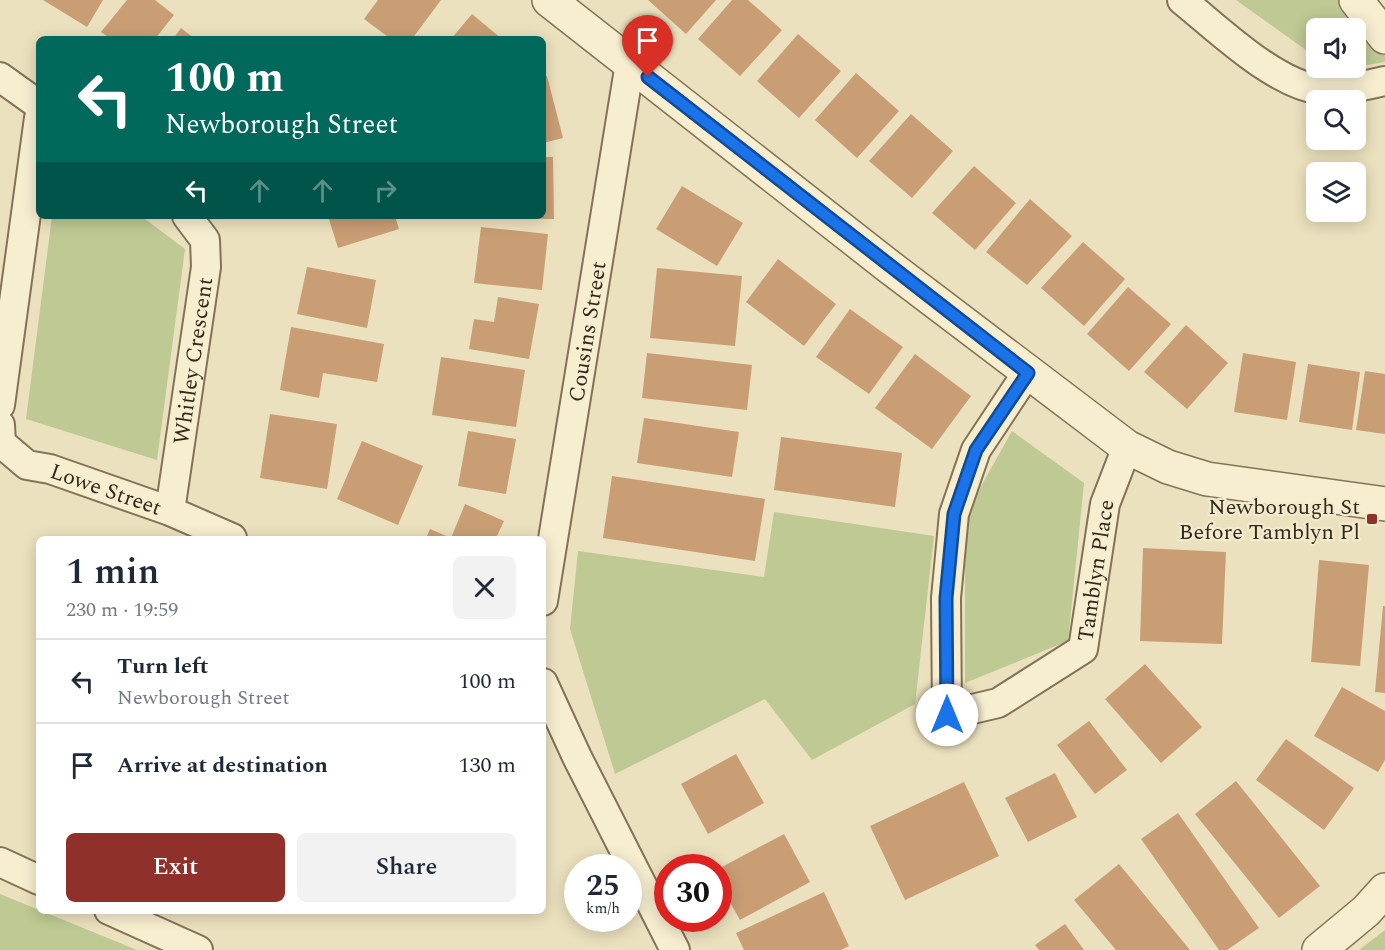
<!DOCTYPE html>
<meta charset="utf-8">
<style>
:root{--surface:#fff;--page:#f2f2f3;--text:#1f2937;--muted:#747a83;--line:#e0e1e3;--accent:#8f312a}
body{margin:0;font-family:Spectral,serif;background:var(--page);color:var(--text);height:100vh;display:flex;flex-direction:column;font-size:22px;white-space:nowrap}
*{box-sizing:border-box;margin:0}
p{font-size:20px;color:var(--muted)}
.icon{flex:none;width:33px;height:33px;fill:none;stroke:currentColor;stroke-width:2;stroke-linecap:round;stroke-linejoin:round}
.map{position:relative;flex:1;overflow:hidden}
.sheet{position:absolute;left:36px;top:536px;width:510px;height:378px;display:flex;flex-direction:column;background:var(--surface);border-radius:9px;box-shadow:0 3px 15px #0003}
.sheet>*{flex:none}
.guide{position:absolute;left:36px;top:36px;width:510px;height:183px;border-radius:9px;box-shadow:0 3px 15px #0003;background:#00695c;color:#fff;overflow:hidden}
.controls{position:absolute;left:1306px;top:18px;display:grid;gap:12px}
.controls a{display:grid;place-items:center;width:60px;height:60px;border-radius:9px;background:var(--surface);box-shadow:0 3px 15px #0003;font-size:30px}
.speed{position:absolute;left:564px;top:854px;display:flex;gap:12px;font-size:30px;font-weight:700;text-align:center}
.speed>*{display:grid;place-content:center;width:78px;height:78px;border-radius:50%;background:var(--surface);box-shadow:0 3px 15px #0003;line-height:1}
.speed small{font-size:15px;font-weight:400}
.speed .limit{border:9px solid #d22;background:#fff;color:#111}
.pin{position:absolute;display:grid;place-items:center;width:51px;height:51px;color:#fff;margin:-62px -26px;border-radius:50% 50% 50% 0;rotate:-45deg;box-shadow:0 0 6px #0007}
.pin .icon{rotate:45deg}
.me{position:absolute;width:66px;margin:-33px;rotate:0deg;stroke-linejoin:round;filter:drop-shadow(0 0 4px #0008)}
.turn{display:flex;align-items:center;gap:21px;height:126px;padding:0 30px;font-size:27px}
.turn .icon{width:78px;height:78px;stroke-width:2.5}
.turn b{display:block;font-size:42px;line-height:51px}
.lanes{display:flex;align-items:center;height:57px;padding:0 30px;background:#0003;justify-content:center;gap:30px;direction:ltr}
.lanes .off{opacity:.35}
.round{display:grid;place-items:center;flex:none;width:63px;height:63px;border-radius:9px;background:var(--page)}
.overview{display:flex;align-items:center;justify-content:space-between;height:102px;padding:0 30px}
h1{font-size:36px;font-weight:600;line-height:45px}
.primary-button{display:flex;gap:12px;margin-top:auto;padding:12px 30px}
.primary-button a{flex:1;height:69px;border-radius:9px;background:var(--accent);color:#fff;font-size:24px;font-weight:600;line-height:69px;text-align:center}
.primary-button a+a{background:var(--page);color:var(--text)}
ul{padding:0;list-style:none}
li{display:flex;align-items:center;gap:18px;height:84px;padding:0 30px;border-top:2px solid var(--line)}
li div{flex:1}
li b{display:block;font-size:22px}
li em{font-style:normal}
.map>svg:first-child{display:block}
.green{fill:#bec993}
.building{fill:#c99e75}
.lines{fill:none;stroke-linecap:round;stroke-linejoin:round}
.minor-casing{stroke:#837257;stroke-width:32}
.tertiary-casing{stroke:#837257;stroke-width:36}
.minor{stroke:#f7eed0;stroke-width:28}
.tertiary{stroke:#f7eed0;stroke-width:33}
.route-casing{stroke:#114b97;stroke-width:15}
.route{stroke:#1a73e8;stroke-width:10}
.poi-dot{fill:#8f312a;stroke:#f3ebcd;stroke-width:2}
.labels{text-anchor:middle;stroke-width:4.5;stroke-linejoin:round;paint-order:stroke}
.street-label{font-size:22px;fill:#33281c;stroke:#f3ebcd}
.poi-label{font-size:22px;fill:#33281c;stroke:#f3ebcd;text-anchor:end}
</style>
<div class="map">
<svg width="1385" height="950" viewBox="0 0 1385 950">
<rect width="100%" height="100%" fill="#ebe1be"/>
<!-- green -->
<path class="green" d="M1236,0H1343L1385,54V62L1356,67V28H1317V58Z
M52,216H141L185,249L157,460L26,419Z
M1012,431L1084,483L1068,641L965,683V515Z
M774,512L934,536L915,704L812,760L765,699L615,774L570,629L578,551L764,577Z
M0,894L137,950H0Z
M1385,930V950H1359Z"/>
<!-- building -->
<path class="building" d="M43,0H103L87,27Z
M127,0H155L174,15L155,39H111L101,32Z
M378,0H441L412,39H391L364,19Z
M648,0H716L686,34Z
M732,0H748L782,30L740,76L698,39Z
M472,14L502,39H451Z
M181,28L195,39H173Z
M798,34L841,71L799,118L757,81Z
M856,73L899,111L857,158L815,120Z
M547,76L563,138L543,143V77Z
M911,114L953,151L912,198L869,161Z
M543,157H553L554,219H510V216H543Z
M974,166L1016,203L975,250L932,213Z
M682,186L743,223L717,266L656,229Z
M1030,199L1072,236L1027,285L986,252Z
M328,216H395L399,229L338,248Z
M481,227L548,234L542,290L474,283Z
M1083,242L1125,279L1084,326L1041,288Z
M778,259L836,304L804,346L746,302Z
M307,267L376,280L367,328L297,314Z
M657,268L742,276L735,346L650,338Z
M1128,287L1171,324L1129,371L1087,334Z
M498,297L539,304L529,359L469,349L474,319L494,322Z
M850,309L903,347L869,394L816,357Z
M1186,325L1228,363L1187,409L1144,372Z
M291,327L384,344L377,382L323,373L319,398L280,390Z
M647,353L752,365L747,410L642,398Z
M1243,353L1296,362L1287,420L1234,412Z
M915,354L971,396L932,449L875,408Z
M441,357L525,370L516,427L432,415Z
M1308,364L1360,372L1352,430L1299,422Z
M1365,371L1385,374V434L1356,430Z
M270,414L337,424L327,489L260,478Z
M644,418L739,432L732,477L637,463Z
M468,431L516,439L506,494L458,486Z
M781,437L902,453L895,507L774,490Z
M362,441L423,466L398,525L337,499Z
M612,476L765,499L755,561L603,538Z
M465,504L504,521L496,538H426L430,529L451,538Z
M1143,548L1226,552L1222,644L1140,641Z
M1319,560L1369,565L1360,666L1311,662Z
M1383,606H1385V693L1375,692Z
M1145,664L1202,727L1161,763L1105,699Z
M1342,687L1385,711V760L1378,772L1314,736Z
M1089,721L1127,770L1095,794L1057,745Z
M1286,739L1354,788L1324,830L1256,780Z
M736,754L764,803L708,834L681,784Z
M1055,773L1077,817L1028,842L1005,798Z
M1236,781L1320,886L1279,918L1195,814Z
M964,782L999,856L905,900L870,826Z
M1178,813L1259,928L1227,950H1219L1141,839Z
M784,834L810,882L740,920L718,881V869Z
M1119,864L1190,950H1116L1074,900Z
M824,892L849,946L841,950H744L736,933Z
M1065,924L1084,950H1039L1035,945Z"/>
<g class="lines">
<!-- minor casing -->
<g class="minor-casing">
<g id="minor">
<path d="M1182,0C1218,29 1274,84 1321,90C1342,92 1365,85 1385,81"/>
<path d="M0,77L39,105"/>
<path id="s1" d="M1027,373L976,450L954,514L946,598L947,715L998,703L1083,649L1105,504L1127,447"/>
<path d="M0,405L39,118"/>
<path id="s2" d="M0,425L1,443L27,465L50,469L170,511L232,538"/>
<path id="s3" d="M170,511L206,267L205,240L187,216"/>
<path id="s4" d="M543,601L630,63"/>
<path d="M543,683L577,757L675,950"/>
<path d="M0,862L39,880"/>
<path d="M109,910L198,950"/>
</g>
</g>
<!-- tertiary casing -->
<g class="tertiary-casing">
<path id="tertiary" d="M549,0L887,265L1127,447L1168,467L1207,479L1385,504
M1356,0L1385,37
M1319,950L1366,911L1385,890"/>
</g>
<!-- minor -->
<use href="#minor" class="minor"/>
<!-- tertiary -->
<use href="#tertiary" class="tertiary"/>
</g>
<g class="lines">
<!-- route casing -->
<g class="route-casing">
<path id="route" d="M648,77L1028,373L976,450L954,514L946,598L947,715"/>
</g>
<!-- route -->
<use href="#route" class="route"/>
</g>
<!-- markers -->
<rect class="poi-dot" x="1366" y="513" width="12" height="12" rx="3"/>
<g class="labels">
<!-- street labels -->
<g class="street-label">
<text dy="8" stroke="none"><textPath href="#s4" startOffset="273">Cousins Street</textPath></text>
<text dy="8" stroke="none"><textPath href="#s3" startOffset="152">Whitley Crescent</textPath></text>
<text dy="8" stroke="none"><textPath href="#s2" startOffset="135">Lowe Street</textPath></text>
<text dy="8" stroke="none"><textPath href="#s1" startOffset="594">Tamblyn Place</textPath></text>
</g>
<!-- poi labels -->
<g class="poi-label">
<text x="1360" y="514">Newborough St<tspan x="1360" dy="25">Before Tamblyn Pl</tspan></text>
</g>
</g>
</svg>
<div class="controls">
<a><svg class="icon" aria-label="sound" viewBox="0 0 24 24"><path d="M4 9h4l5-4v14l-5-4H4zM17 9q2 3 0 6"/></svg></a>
<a><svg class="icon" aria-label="search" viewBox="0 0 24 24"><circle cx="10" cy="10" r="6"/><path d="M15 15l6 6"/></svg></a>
<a><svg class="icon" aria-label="layers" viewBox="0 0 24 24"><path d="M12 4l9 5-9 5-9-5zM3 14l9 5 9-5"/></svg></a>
</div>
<div class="speed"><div>25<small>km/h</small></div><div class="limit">30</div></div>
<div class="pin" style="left:648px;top:77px;background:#d93025"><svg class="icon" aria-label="arrive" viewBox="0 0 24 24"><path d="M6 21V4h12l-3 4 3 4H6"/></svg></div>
<svg class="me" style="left:947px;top:715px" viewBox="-20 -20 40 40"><circle r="19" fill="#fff"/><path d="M0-13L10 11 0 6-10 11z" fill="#1a73e8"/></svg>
<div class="guide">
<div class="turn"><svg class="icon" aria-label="left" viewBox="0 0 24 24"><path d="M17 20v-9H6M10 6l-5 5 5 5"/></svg><div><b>100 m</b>Newborough Street</div></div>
<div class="lanes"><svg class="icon" aria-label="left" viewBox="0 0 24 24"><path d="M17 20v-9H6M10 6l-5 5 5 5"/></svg><svg class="icon off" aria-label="ahead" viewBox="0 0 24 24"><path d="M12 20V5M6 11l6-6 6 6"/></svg><svg class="icon off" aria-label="ahead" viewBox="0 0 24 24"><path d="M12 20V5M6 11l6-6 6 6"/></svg><svg class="icon off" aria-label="right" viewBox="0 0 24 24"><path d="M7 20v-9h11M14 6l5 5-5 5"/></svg></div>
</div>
<section class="sheet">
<div class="overview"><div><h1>1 min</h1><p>230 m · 19:59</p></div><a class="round"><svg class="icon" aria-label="close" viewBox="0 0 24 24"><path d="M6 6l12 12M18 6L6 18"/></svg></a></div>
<ul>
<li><svg class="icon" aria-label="left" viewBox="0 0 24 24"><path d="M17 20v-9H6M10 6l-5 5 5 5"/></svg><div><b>Turn left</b><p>Newborough Street</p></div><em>100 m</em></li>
<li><svg class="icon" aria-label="arrive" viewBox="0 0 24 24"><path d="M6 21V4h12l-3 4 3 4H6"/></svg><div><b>Arrive at destination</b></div><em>130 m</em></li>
</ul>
<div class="primary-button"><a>Exit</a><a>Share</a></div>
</section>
</div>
